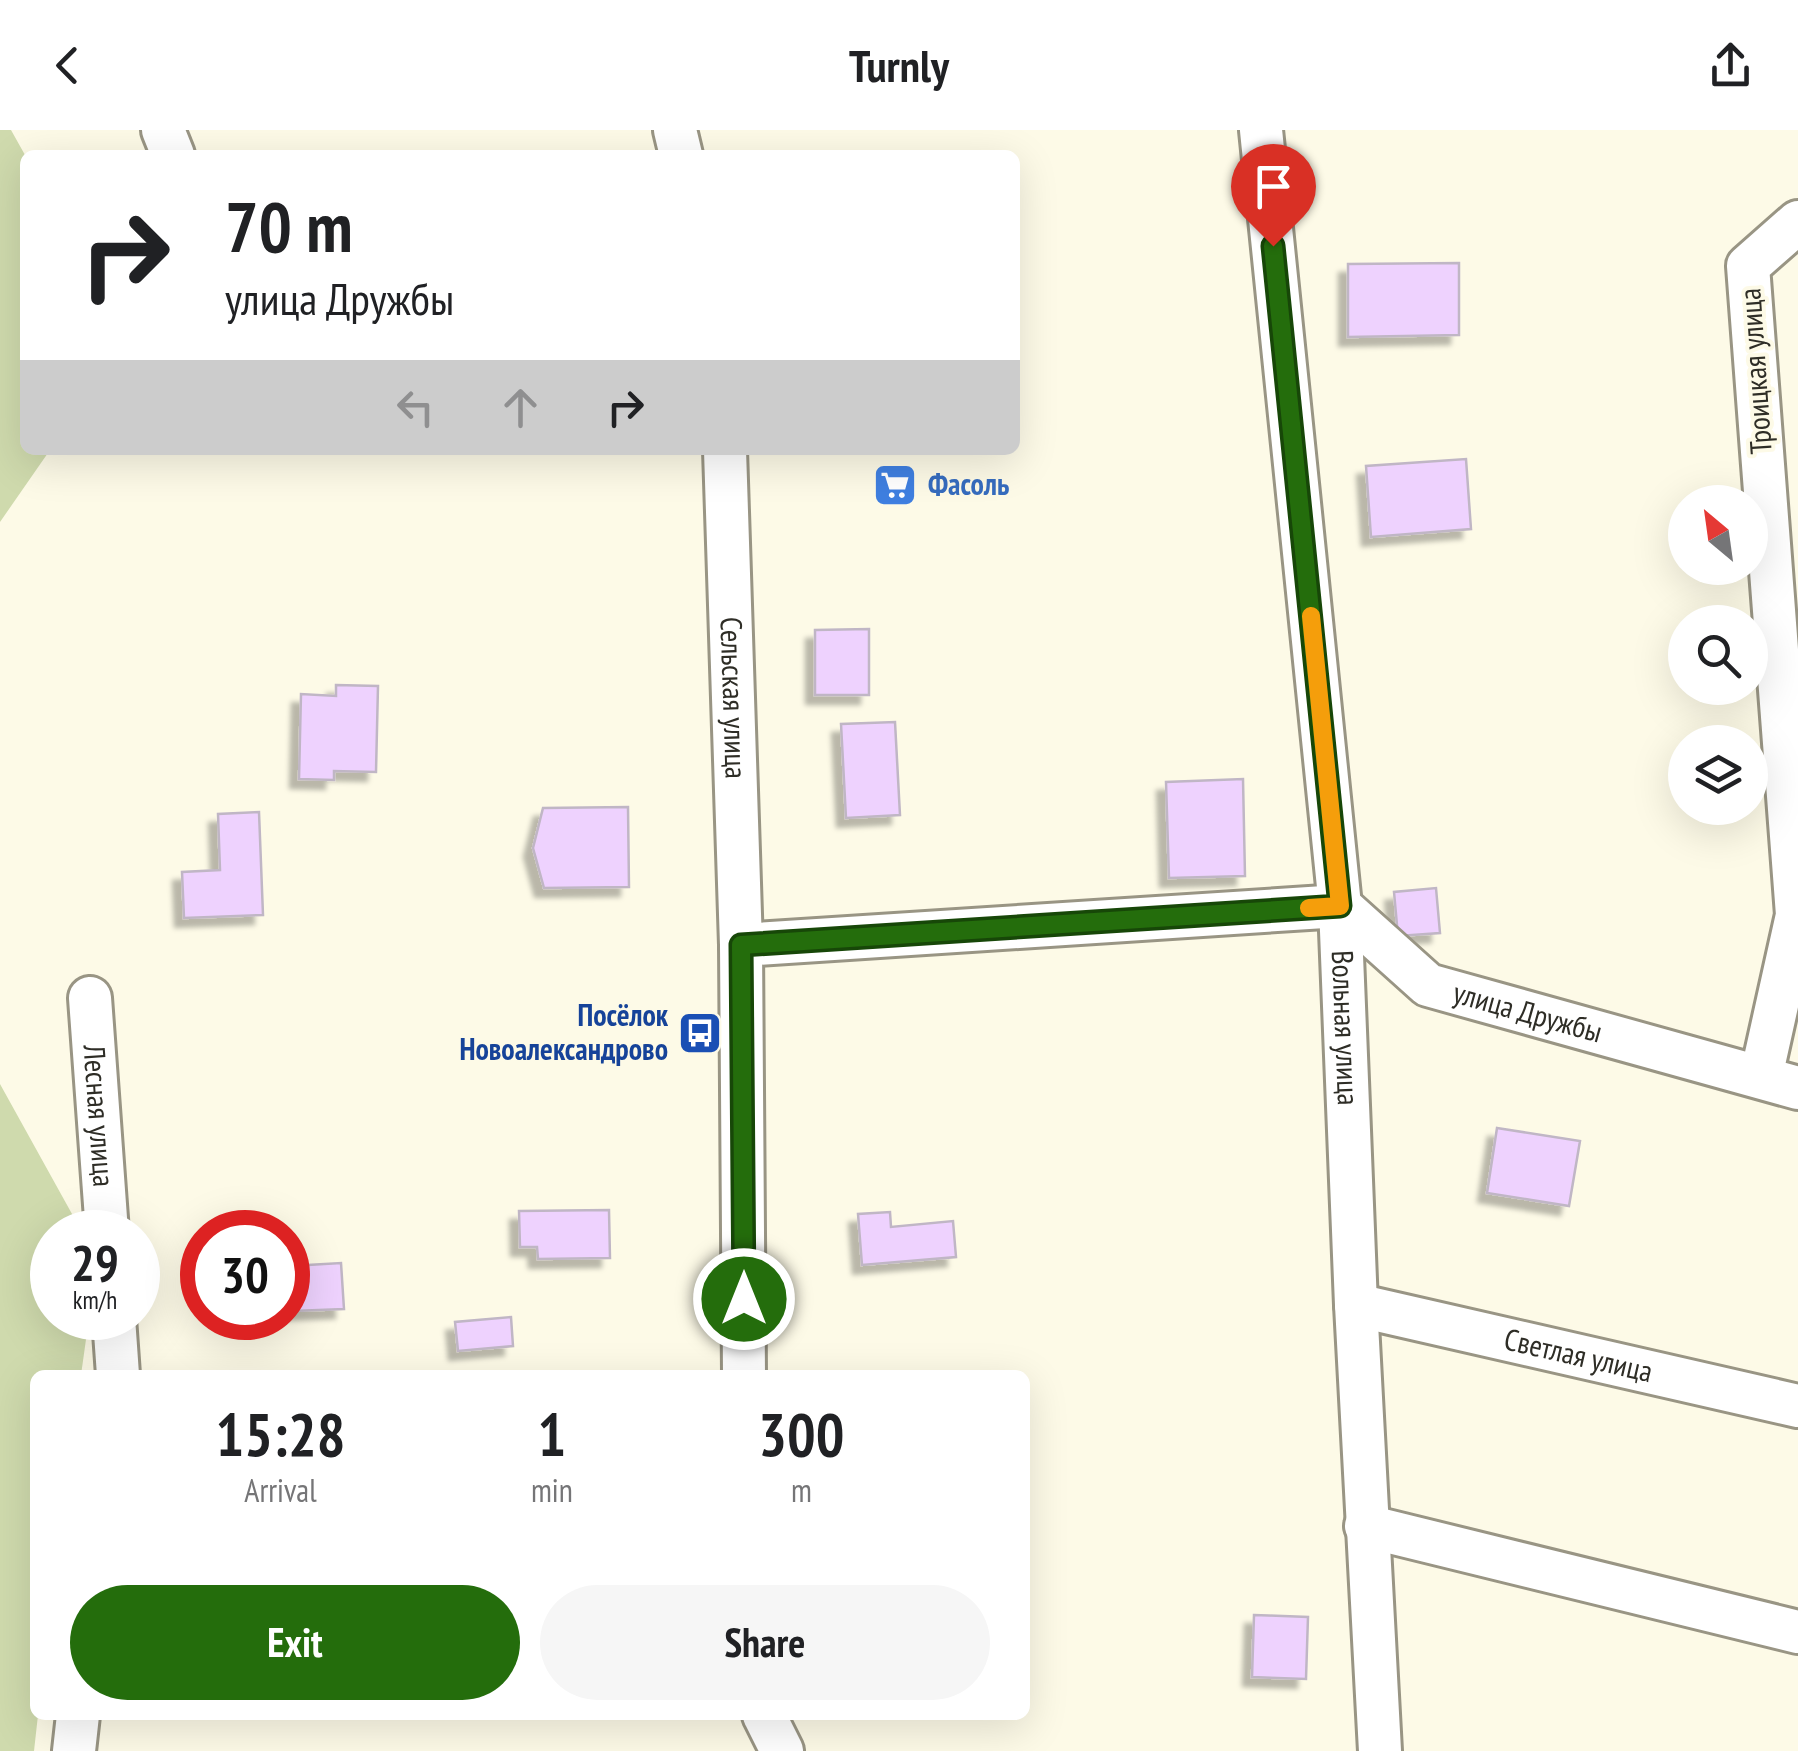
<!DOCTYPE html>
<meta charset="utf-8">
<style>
:root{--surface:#fff;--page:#f6f6f6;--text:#202124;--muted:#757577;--accent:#246d0c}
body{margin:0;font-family:"PT Sans Narrow",sans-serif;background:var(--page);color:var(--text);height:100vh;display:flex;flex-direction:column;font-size:38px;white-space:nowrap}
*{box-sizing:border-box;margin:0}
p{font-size:32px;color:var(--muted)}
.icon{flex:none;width:55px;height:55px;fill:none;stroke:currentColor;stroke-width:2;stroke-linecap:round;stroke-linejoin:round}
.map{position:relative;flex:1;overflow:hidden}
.details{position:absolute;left:30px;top:1240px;width:1000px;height:350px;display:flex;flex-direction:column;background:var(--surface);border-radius:15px;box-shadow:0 10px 40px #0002}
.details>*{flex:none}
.top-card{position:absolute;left:20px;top:20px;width:1000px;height:305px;border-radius:15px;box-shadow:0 10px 40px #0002;background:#fff;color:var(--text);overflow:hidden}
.needle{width:65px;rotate:331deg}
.buttons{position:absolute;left:1668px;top:355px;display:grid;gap:20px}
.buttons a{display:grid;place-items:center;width:100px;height:100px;border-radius:50%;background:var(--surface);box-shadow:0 10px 40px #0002;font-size:50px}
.speed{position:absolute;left:30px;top:1080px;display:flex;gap:20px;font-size:50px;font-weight:700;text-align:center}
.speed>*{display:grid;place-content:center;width:130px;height:130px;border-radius:50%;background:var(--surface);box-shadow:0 10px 40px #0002;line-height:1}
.speed small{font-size:25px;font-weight:400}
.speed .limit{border:15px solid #d22;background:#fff;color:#111}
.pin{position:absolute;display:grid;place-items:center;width:85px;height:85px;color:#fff;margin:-102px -42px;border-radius:50% 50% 50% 0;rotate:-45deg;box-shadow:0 0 10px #0007}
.pin .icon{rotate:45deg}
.me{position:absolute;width:110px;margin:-55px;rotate:0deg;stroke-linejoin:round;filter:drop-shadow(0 0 8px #0008)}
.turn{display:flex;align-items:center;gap:35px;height:210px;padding:0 40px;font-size:45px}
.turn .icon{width:130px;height:130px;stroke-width:2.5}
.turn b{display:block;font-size:70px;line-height:85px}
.lanes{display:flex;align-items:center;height:95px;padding:0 40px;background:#0003;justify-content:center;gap:50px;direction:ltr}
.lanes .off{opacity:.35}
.eta{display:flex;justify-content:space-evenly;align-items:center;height:170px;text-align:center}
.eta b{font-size:60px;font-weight:800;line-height:70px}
.action{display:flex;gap:20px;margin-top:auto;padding:20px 40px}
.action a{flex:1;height:115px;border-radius:60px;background:var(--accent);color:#fff;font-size:40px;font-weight:800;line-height:115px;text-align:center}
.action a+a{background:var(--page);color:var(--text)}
header{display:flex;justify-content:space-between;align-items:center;height:130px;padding:0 40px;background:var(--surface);font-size:45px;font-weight:800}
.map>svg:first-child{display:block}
.green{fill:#cfdaad}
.building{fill:#eed2fe;stroke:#c0b6c5;stroke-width:2.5;filter:url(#shadow)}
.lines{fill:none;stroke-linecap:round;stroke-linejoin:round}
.minor-casing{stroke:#999584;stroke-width:48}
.minor{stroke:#fff;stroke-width:42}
.route-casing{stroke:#174708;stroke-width:25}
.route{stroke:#246d0c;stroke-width:18}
.slow{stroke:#f59e0b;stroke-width:18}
.labels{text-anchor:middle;stroke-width:8;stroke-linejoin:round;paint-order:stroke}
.street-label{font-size:30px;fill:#2e2d26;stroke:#fdfae7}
.shop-label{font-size:30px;font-weight:bold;fill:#366cbe;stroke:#fdfae7;text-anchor:start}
.transit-label{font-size:30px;font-weight:bold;fill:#164399;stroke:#fdfae7;text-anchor:end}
</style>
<header><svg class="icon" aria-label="back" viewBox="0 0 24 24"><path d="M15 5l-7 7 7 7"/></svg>Turnly<svg class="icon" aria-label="share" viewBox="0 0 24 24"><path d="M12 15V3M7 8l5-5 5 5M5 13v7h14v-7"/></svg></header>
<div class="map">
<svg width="1798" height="1621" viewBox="0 0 1798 1621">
<defs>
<filter id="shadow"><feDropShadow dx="-9" dy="9" stdDeviation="2.5" flood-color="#0004"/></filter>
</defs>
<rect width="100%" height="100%" fill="#fdfae7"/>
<!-- green -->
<path class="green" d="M0,0H11L25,25V320H50L0,392Z
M0,954L82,1102H52V1188H89L81,1245H35V1585H38L34,1621H0Z"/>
<!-- building -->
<path class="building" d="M1459,133V205L1348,207V134Z
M1466,329L1471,399L1371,407L1366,336Z
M869,499V565H815V500Z
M336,555L378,556L376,642L334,641V650L299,649L301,564L336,566Z
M895,592L900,685L846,688L841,594Z
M1243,649L1245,746L1169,748L1166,652Z
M628,677L629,757L544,758L533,718L543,678Z
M259,682L263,785L184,788L182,742L220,740L218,684Z
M1436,758L1440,803L1398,806L1394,762Z
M1497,998L1580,1011L1569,1076L1487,1063Z
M609,1080L610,1128L538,1129L537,1117H520L519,1081Z
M890,1082L891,1097L953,1091L956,1127L862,1135L858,1084Z
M341,1133L344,1179L293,1181L291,1136Z
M511,1187L513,1216L458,1221L455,1192Z
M1254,1485L1308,1487L1306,1549L1252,1547Z"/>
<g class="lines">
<!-- minor casing -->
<g class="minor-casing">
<g id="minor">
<path d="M163,0L173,25"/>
<path d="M675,0L681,25"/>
<path id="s1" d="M1261,0L1340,776L1356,1175L1380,1621"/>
<path id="s2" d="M725,320L741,815L744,1245"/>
<path id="s3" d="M741,815L1340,776L1428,855L1798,958"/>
<path id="s4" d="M90,868L107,1102"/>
<path d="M1761,947L1797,785L1748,136L1798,92"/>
<path id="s5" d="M1356,1175L1798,1276"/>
<path d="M114,1188L118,1245"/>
<path d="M1366,1396L1798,1502"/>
<path d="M764,1585L782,1621"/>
<path d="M74,1621L78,1585"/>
</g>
</g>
<!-- minor -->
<use href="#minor" class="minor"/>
</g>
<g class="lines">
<!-- route casing -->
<g class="route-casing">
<path id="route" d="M744,1169L741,815L1340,776L1273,116"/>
</g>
<!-- route -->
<use href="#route" class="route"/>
<!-- slow -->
<path class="slow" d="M1309,778L1340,776L1311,486"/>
</g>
<!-- icons -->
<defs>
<g id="supermarket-square" transform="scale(2.25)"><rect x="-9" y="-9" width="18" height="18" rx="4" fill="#3f7fe0" stroke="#fdfae7"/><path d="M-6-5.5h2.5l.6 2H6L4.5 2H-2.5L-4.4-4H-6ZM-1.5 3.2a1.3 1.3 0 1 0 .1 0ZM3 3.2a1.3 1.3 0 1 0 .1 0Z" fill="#fff"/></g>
<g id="bus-square" transform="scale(2.25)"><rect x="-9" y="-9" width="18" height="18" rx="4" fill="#1a4fb4" stroke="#fdfae7"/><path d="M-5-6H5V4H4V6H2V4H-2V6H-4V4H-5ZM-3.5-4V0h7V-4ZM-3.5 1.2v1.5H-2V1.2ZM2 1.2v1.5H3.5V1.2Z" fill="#fff"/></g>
</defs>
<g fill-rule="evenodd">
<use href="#supermarket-square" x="895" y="355"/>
<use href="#bus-square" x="700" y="903"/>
</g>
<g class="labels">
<!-- street labels -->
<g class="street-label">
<text transform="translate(1756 241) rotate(-94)" y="10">Троицкая улица</text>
<text dy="10" stroke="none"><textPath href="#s2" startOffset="248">Сельская улица</textPath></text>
<text dy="10" stroke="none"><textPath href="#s3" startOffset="822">улица Дружбы</textPath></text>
<text dy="10" stroke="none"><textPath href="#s1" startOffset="902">Вольная улица</textPath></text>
<text dy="10" stroke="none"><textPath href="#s4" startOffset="118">Лесная улица</textPath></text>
<text dy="10" stroke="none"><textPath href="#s5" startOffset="228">Светлая улица</textPath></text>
</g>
<!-- shop labels -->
<g class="shop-label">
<text x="928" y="365">Фасоль</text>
</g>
<!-- transit labels -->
<g class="transit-label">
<text x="668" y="896">Посёлок<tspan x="668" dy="34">Новоалександрово</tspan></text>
</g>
</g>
</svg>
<div class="buttons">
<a><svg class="needle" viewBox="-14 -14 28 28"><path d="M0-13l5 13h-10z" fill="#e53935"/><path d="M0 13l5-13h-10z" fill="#757577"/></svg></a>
<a><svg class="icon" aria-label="search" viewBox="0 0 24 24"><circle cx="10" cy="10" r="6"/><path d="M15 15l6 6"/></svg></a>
<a><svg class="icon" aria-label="layers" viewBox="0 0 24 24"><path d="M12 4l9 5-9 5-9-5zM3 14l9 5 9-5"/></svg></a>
</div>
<div class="speed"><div>29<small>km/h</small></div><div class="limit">30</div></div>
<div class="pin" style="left:1273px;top:116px;background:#d93025"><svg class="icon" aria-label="arrive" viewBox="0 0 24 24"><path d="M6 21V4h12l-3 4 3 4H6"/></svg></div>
<svg class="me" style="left:744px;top:1169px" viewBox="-20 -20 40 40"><circle r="17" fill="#246d0c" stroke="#fff" stroke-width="3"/><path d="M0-11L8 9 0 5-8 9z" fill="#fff"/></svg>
<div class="top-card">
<div class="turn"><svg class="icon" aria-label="right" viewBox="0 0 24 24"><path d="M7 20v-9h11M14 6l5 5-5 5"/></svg><div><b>70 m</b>улица Дружбы</div></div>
<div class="lanes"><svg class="icon off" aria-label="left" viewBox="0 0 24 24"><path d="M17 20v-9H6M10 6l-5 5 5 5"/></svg><svg class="icon off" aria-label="ahead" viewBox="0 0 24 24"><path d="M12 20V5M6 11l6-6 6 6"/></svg><svg class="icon" aria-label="right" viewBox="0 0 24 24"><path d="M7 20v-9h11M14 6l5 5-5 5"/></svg></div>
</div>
<section class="details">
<div class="eta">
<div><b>15:28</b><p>Arrival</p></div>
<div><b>1</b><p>min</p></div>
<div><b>300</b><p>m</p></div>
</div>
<div class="action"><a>Exit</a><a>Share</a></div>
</section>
</div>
